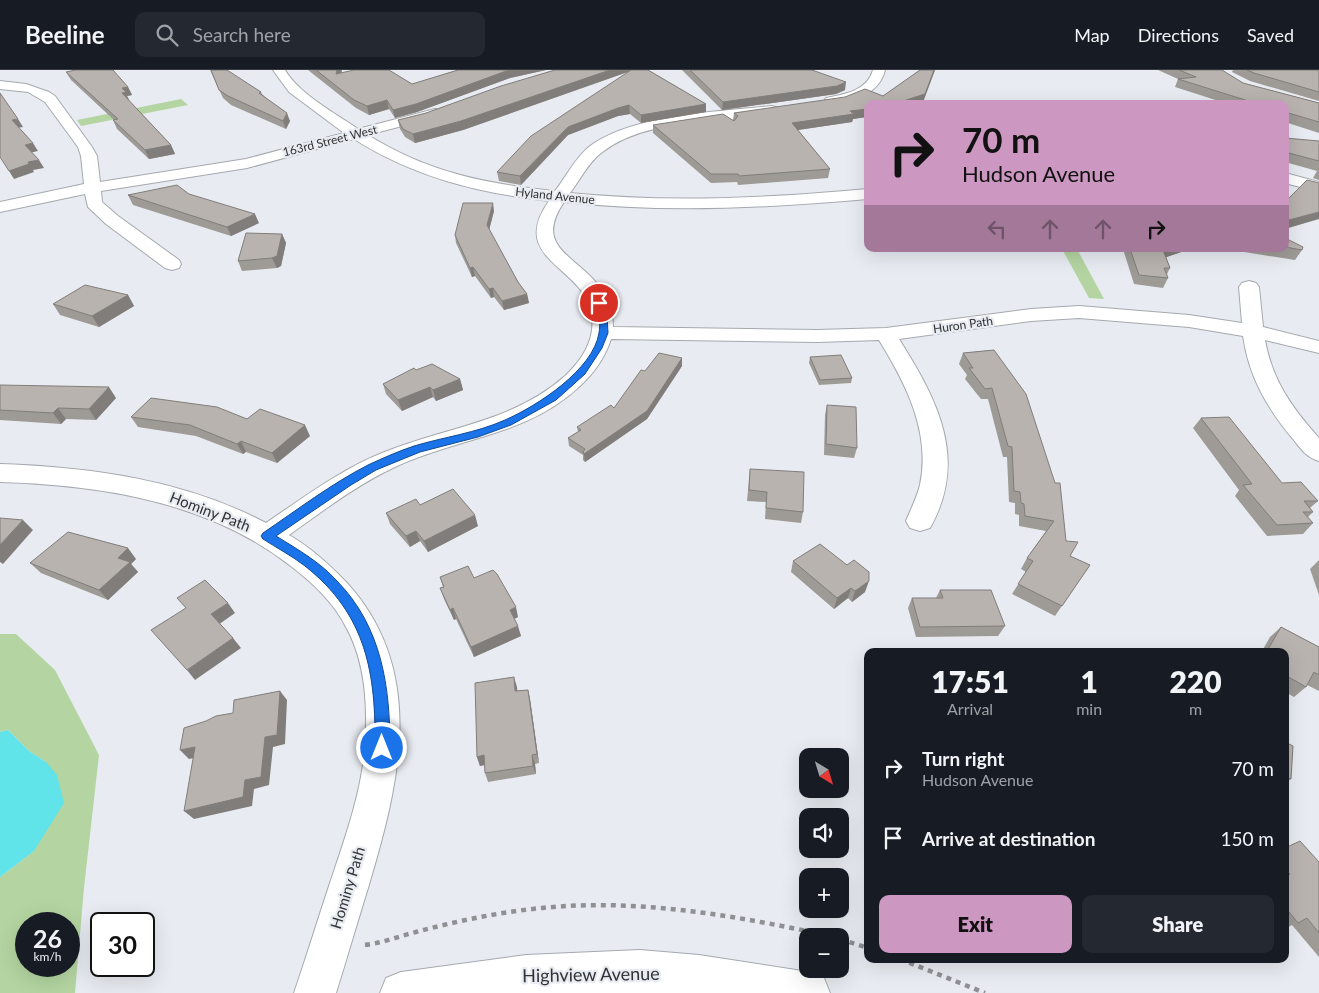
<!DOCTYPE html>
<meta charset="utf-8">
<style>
:root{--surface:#171b24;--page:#242831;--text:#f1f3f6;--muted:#9ea1a6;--line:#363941;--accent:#cc97c0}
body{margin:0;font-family:Lato,sans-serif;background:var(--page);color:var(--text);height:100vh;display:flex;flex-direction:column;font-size:19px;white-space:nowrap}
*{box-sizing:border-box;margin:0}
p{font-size:16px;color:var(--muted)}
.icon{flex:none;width:28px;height:28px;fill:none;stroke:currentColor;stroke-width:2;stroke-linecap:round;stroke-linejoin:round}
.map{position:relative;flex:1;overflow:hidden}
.sheet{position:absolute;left:864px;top:578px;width:425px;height:315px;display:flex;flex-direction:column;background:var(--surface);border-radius:10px;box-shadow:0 5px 20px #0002}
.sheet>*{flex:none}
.guide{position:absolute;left:864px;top:30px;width:425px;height:152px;border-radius:10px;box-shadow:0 5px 20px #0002;background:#cc97c0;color:#111;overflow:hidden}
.needle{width:32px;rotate:142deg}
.controls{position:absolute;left:799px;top:678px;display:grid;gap:10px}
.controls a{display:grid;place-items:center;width:50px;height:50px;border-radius:10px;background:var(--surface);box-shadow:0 5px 20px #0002;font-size:25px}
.speed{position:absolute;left:15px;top:842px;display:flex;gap:10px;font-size:25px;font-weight:700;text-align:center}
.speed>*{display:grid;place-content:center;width:65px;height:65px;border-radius:50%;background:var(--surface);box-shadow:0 5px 20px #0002;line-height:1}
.speed small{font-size:12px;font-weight:400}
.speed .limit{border:2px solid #111;border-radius:8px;background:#fff;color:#111}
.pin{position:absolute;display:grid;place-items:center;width:42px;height:42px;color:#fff;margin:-21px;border:2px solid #fff;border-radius:50%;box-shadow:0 1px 5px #0007}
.me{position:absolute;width:55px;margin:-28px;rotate:0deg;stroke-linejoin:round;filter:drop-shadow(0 0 4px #0008)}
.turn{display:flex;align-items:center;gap:18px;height:105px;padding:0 15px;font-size:22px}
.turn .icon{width:65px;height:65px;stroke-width:2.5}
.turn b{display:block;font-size:35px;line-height:42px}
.lanes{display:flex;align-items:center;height:48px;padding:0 15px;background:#0003;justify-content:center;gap:25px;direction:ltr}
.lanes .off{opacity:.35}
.eta{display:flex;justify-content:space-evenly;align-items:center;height:85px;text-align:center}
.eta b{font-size:30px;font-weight:800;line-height:35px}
.cta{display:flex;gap:10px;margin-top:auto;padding:10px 15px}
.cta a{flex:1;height:58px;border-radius:10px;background:var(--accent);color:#111;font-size:20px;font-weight:800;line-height:58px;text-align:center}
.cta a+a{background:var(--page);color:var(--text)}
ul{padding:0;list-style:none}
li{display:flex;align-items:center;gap:15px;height:70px;padding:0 15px}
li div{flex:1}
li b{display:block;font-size:19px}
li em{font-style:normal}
header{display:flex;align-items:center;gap:30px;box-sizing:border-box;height:70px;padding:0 25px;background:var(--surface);border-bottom:1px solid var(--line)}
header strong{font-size:24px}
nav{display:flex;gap:28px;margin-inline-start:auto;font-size:18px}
.search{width:350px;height:45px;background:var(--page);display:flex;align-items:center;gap:12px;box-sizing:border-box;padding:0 18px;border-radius:10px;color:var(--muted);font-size:19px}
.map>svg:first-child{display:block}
.green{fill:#b4d5a1;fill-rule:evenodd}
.water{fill:#61e3ea}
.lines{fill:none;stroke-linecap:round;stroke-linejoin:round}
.street-casing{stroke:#a5a9ae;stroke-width:2}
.secondary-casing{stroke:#a5a9ae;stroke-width:2}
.path{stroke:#8e9094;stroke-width:4.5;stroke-dasharray:5 5;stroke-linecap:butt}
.street{fill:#fff;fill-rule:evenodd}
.secondary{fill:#fff;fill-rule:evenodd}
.wall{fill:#9e9a96}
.shaded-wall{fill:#817d7a}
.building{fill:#b8b3ae;stroke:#817d7a}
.route{fill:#1a73e8;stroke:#114b97}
.labels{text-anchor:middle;stroke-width:4.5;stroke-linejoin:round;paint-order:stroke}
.far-street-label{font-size:12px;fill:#313234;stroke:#e8ecf2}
.street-label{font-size:15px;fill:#313234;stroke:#e8ecf2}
.near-street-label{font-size:18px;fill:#313234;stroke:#e8ecf2}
</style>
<header>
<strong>Beeline</strong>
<div class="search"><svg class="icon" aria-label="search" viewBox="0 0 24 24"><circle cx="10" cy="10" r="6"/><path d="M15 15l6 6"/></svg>Search here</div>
<nav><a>Map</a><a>Directions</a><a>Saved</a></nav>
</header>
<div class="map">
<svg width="1319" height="923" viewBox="0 0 1319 923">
<rect width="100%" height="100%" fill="#e8ecf2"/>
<!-- green -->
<path class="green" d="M181,29L188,35L81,56L77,50Z
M1062,179H1077L1104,229L1089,228Z
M0,564H16L55,600L99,685L84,818L75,923H0V807L34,781L46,692L29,681L8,660L0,662ZM26,854H69V896H26Z"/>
<!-- water -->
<path class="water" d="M8,660L29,681L46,692L57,705L64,733L34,781L0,807V662Z"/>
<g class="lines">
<!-- street casing -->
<g class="street-casing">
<path id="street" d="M273,0H285C299,24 335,43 358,59L435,39L440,40L442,43L440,46L368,65C427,102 486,114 555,121C566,107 575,88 590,76C634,44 718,42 771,36L776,37L778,40L776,43C719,57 650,45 601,83C588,93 580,110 570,123C669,133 769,128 868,119V129C767,138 665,143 564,132C536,173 568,183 592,208C605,222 613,238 613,257L817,260L886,258L1031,239L1079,236L1189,245L1242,253L1239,217L1242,213L1249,211L1256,213L1259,217L1263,257L1319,271V283L1265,270C1272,310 1292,338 1319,368V391C1307,388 1301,379 1293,369C1267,338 1249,307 1243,266L1189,257L1079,248L1031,251L899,269C937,329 969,389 930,458L920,461L910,458L906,451C911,439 917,427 920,415C931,362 906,314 879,270L817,272L611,269C605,288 594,303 580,316C527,366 460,367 397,396C358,414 324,440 289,465C310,477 330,495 347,513C428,602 399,714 368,818C357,853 347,888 336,923H294C306,888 317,852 329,816C344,771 361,725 365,678C368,638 366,593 346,557C334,533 313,513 292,497C210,432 102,415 0,412V394C90,397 185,410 266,453C303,428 340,400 382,383C444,357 512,353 565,306C581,291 595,271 592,247C588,197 506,191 549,131C478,123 414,107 354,69L247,98L101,121L102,132L118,146L179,190L181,194L179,198L172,200L165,198L106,154L88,137L85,124L0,142V132L84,114L81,86L78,77L45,32L28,22L0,19V11L26,14L49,22L55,26L92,77L97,86L100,112L246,89L344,63L289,22Z
M873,0H885C879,25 853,31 831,35L824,31L826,28C845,24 867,21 873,0Z
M1285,103L1319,112V122L1285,113Z"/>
</g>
<!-- secondary casing -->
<g class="secondary-casing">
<path id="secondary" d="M640,880L699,885L809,902L824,908L830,923H380L386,908L401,902L526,885Z"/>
</g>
<!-- path -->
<path class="path" d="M840,869L868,878
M365,875C383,873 399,866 416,862C457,851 500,842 542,838C639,828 736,846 831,866
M900,889L985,923"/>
<!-- street -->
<use href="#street" class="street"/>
<!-- secondary -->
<use href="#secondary" class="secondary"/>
</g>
<!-- wall -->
<path class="wall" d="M210,0L261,22L262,24L290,51L286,59L231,35L223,28Z
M308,0H342L341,3L412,14L458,0H546L510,8L417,42L395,48L389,39L369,45L356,38Z
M555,0H648L706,34V42L641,53L630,44L618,46L568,65L521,115L499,111L497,102L628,2L463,60L415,73L405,67L400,59L398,50L426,43Z
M682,0H812L845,20L836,24L722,40Z
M920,0H935L923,32L917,34H868V50L866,47L853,49L852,52L798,60L830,99L828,108L738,115L737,112L711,113L653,63V55L733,50L734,43L883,26Z
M1158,0H1222L1243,13L1319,33V63L1285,52V34H1228L1175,17L1178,9Z
M1233,0H1319V31L1250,11L1232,2Z
M66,2L128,17L132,25L127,26L129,31L171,75L175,84L149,89L117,59L113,50H114L71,10Z
M1285,68L1319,71V110L1313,108L1317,101L1285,92Z
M189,124L259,153L231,166L133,135L128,125Z
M494,141L489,160L518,212L527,224L529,233L504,240L494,227L491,228L475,206L472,207L456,173L455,165Z
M282,164L286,173L281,196L277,198L242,201L238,191Z
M1285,168L1302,180L1295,190L1225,179H1285Z
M1123,179H1190L1166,187L1170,198L1167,204L1168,208L1163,218L1134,214Z
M128,225L134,236L99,257L60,245L53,234Z
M994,280L1066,471L1070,486L1090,495L1055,546L1012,524L1026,502L1021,499L1027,488L1046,461L1019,456V445L1015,444V433L1009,432L1007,387H1003L988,329H981L965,309L967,305L959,294L963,283Z
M810,287L852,308L851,313L819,315L809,293Z
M682,296L647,349L585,392L583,390V385L569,376L568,368L578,362L577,357L614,338L645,301Z
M416,300L460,309L463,320L436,331L433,327L402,341L386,324L383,314Z
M0,315L116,328L96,350L66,349L61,354L0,350Z
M827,335L857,378L854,388L824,385L825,345Z
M131,347L247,349L310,366L277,393L246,382L243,384L196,366L138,357Z
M1201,348L1282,413L1318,431L1310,438L1313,442L1308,447L1313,453L1303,464L1267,466L1235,426L1239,420L1193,358Z
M750,399L803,442L801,453L765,449L766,432L747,431Z
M420,435L478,456L428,482L420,471L410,477L390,454L386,443Z
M136,489L131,494L138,502L108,530L41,503L30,493Z
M1319,490V525L1310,499Z
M793,491L865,522L852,532L848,528L834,539L791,502Z
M440,507L474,508L518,547L514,549L521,566L474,587L456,549L454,550L444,529L440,518L443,517Z
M940,520L1005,556L998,566L916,567L908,538L912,528H936Z
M1281,557L1319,577V621L1307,615L1306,617L1294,627L1285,622V581H1262L1270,567Z
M517,617V621L528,620L530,629L539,693L535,694L536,704L488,712L485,703V695L480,696L477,687Z
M1285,672L1291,709L1285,713Z
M1285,778L1319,792V887L1292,855L1285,859Z"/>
<!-- shaded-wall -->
<path class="shaded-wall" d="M337,0H342L339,12L336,4Z
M509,0H546L510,8L417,42L395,48L393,40Z
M610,0H633L463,60L415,73L413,64Z
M934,0H935L923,32L917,34H900V32Z
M846,12L845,20L836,24L722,40L723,32Z
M128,17L132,25L127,26L130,31L122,23V18Z
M387,30L389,39L369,45L367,36Z
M706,34V42L641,53V45Z
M629,35L630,44L618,46L568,65L521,115L520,106L568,57L618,38Z
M867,39L866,47L853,49L852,52L791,61L792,53L850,41Z
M287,43L290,51L286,59L283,51Z
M18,49L23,57L17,58L12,50Z
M33,73L38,81L29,83L25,75Z
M171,75L175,84L149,89L145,80Z
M39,90L44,98L33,100L34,102L14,109L9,101L28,92Z
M493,133L494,141L488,164L487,155Z
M1319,142V149L1285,159V151Z
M255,144L259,153L231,166L227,157Z
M282,164L286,173L281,196L277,198L272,188Z
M1166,179H1190L1158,190L1163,180Z
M473,197L475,206L472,207L470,198Z
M493,218L494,227L491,228L489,219Z
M527,224L529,233L504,240L502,231Z
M128,225L134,236L99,257L92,246Z
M682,288V296L647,349L585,392L584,384Z
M460,309L463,320L436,331L433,320Z
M109,317L116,328L96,350L89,339Z
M430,317L433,327L402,341L398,330Z
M58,338L66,349L61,354L53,343Z
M305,355L310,366L277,393L272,383Z
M241,371L246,382L243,384L237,374Z
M475,445L478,456L428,482L424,471Z
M23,450L33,460L3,494L0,492V475Z
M416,461L420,471L410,477L406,466Z
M128,478L136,489L131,494L138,502L108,530L99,520L118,488Z
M869,511L865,522L852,532L855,521Z
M851,518L848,528L834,539L837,528Z
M228,533L235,543L218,555L211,544Z
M516,537L518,547L512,550L510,540Z
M453,538L456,549L454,550L450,540Z
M518,556L521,566L474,587L471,577Z
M233,568L241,578L195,610L187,600Z
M514,607L517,617L518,631L515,621Z
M528,620L530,629L539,693L537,684Z
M280,621L287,630L285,674L273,677L269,715L254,719L252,736L194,749L184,741L245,710L265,667Z
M195,677L204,686L189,689L180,680Z
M484,685L488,694L480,696L477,687Z
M532,685L535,694L536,704L533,696Z"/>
<!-- building -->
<path class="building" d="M76,0H113L128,17L122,18L126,22L122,23L171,75L145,80L113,50L118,49L66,2Z
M211,0H227L261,22L259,23L287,43L283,51L228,26L219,20Z
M316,0H337L336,4L354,0H389L412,14L458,0H509L416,34L393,40L387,30L367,36L354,30Z
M555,0H610L461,51L413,64L403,59L398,50L426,43L501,16Z
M631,0H648L706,34L641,45L629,35L618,38L568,57L520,106L497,102L531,66Z
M690,0H812L846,12L837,16L723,32Z
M920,0H934L925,24L900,32L904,33L868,34V39H867L850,41L854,44L792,53L830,99L739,106L738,104H711L653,55L723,44L734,51L738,46L734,43L845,27L865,19L883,26Z
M1179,0H1222L1243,13L1319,33V52L1285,42V34H1258L1178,9L1196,7Z
M1247,0H1319V22L1254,3Z
M0,23L18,49L12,50L33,73L25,75L39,90L28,92L29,94L9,101L0,87Z
M1285,68L1319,71V91L1285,82Z
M1307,110L1319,113V142L1285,151V132Z
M177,115L189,124L255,144L227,157L128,125Z
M463,133H493L487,155L518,212L527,224L502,231L493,218L489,219L473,197L470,198L455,165Z
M246,163L282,164L277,186L272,188L238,191Z
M1285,168L1303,177L1302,180L1285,177Z
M1130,179H1166L1163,180L1170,198H1164L1168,208L1139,205Z
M85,215L128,225L92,246L53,234Z
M994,280L1026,324L1055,413H1060L1066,471L1078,472L1070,486L1090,495L1062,536L1018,514L1033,491L1027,488L1054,451L1025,446L1024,434L1021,433L1020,422L1014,421L1012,377L1008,376L992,318L985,319L969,298H973L963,283Z
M659,283L682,288L647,341L584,384L583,382L585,379L568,368L581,360L577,357L611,335L614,338L641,300L645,301Z
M841,285L852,308L820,310L810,287Z
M432,294L460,309L433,320L430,317L398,330L383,314L414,298L416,300Z
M0,315L109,317L89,339L58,338L53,343L0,340Z
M151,328L217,337L247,349L260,339L305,355L272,383L241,371L237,374L190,355L131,347Z
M827,335L856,337L857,378L826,374Z
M1229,347L1282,413L1301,412L1318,431H1304L1313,442H1303L1313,453L1277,455L1243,415L1252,414L1201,348Z
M750,399L804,402L803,442L766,438L767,422L749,420Z
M453,419L475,445L424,471L416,461L406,466L386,443L416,429L420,435Z
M0,448L23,450L0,475Z
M68,462L128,478L118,488L130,492L99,520L30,493Z
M820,474L847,495L854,490L869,502V511L855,521L851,518L837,528L793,491Z
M468,496L474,508L493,500L497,504L516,537L510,540L518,556L471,577L453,538L450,540L440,518L444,517L440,507Z
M205,510L228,533L211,544L233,568L187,600L151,560L186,538L177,528Z
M940,520H991L1005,556L920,557L912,528H943Z
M1281,557L1319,577V605L1314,602L1306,617L1285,605V581H1267Z
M514,607L515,621L528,620L537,684L532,685L533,696L485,703L484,685L477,687L475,613Z
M280,621L277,665L265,667L261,707L245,710L243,727L184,741L195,677L180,680L184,658L206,651L216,646L233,643L234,630Z
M1285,672L1293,676L1291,709L1285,707Z
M1300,771L1319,792V863L1307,848L1298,853L1285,837V806L1290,804L1285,799V778Z"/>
<!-- route -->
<path class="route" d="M599,230L603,233L607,245L608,263L602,278L585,304L556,330L511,355L478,367L420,382L376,400L351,415L276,466C297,479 320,492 337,511C382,557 390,617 390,678L387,683L382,685L377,683L375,678C376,604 367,545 305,496C292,486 277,478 263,469L261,466L263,463C297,440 331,414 368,395C383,388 399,381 414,376C444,367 476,363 505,350C537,336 593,300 599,263C601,253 598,242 595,233Z"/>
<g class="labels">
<!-- far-street labels -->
<g class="far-street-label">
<text transform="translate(330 71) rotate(-14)" y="4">163rd Street West</text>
<text transform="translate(555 126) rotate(6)" y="4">Hyland Avenue</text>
<text transform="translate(963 255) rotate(-8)" y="4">Huron Path</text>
</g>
<!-- street labels -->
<g class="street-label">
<text transform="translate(210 442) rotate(21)" y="5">Hominy Path</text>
<text transform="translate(348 818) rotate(-73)" y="5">Hominy Path</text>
</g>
<!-- near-street labels -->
<g class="near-street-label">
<text transform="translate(591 905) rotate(-1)" y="6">Highview Avenue</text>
</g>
</g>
</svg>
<div class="controls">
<a><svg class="needle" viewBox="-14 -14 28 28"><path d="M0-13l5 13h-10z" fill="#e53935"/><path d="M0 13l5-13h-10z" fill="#9ea1a6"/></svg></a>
<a><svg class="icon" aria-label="sound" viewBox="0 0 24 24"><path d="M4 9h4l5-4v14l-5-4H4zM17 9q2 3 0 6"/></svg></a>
<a>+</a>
<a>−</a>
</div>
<div class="speed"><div>26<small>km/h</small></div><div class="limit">30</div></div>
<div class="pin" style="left:599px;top:233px;background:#d93025"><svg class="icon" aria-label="arrive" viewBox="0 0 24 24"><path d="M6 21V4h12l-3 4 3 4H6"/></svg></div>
<svg class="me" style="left:382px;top:678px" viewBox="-20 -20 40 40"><circle r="17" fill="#1a73e8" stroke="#fff" stroke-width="3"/><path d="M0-11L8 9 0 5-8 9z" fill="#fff"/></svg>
<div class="guide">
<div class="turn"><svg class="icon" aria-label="right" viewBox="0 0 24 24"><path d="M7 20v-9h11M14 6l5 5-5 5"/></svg><div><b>70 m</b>Hudson Avenue</div></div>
<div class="lanes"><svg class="icon off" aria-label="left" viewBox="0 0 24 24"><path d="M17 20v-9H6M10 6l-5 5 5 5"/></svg><svg class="icon off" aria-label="ahead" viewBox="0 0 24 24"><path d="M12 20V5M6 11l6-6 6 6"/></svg><svg class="icon off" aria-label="ahead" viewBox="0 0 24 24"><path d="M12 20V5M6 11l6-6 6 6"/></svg><svg class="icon" aria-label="right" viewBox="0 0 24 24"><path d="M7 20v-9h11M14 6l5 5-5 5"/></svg></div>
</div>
<section class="sheet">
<div class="eta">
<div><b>17:51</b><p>Arrival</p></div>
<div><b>1</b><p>min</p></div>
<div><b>220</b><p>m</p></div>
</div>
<ul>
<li><svg class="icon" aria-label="right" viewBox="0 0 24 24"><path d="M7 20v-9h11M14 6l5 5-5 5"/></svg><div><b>Turn right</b><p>Hudson Avenue</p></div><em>70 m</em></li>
<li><svg class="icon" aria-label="arrive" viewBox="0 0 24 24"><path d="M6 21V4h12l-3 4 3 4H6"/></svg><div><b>Arrive at destination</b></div><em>150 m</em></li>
</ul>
<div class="cta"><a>Exit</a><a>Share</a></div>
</section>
</div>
